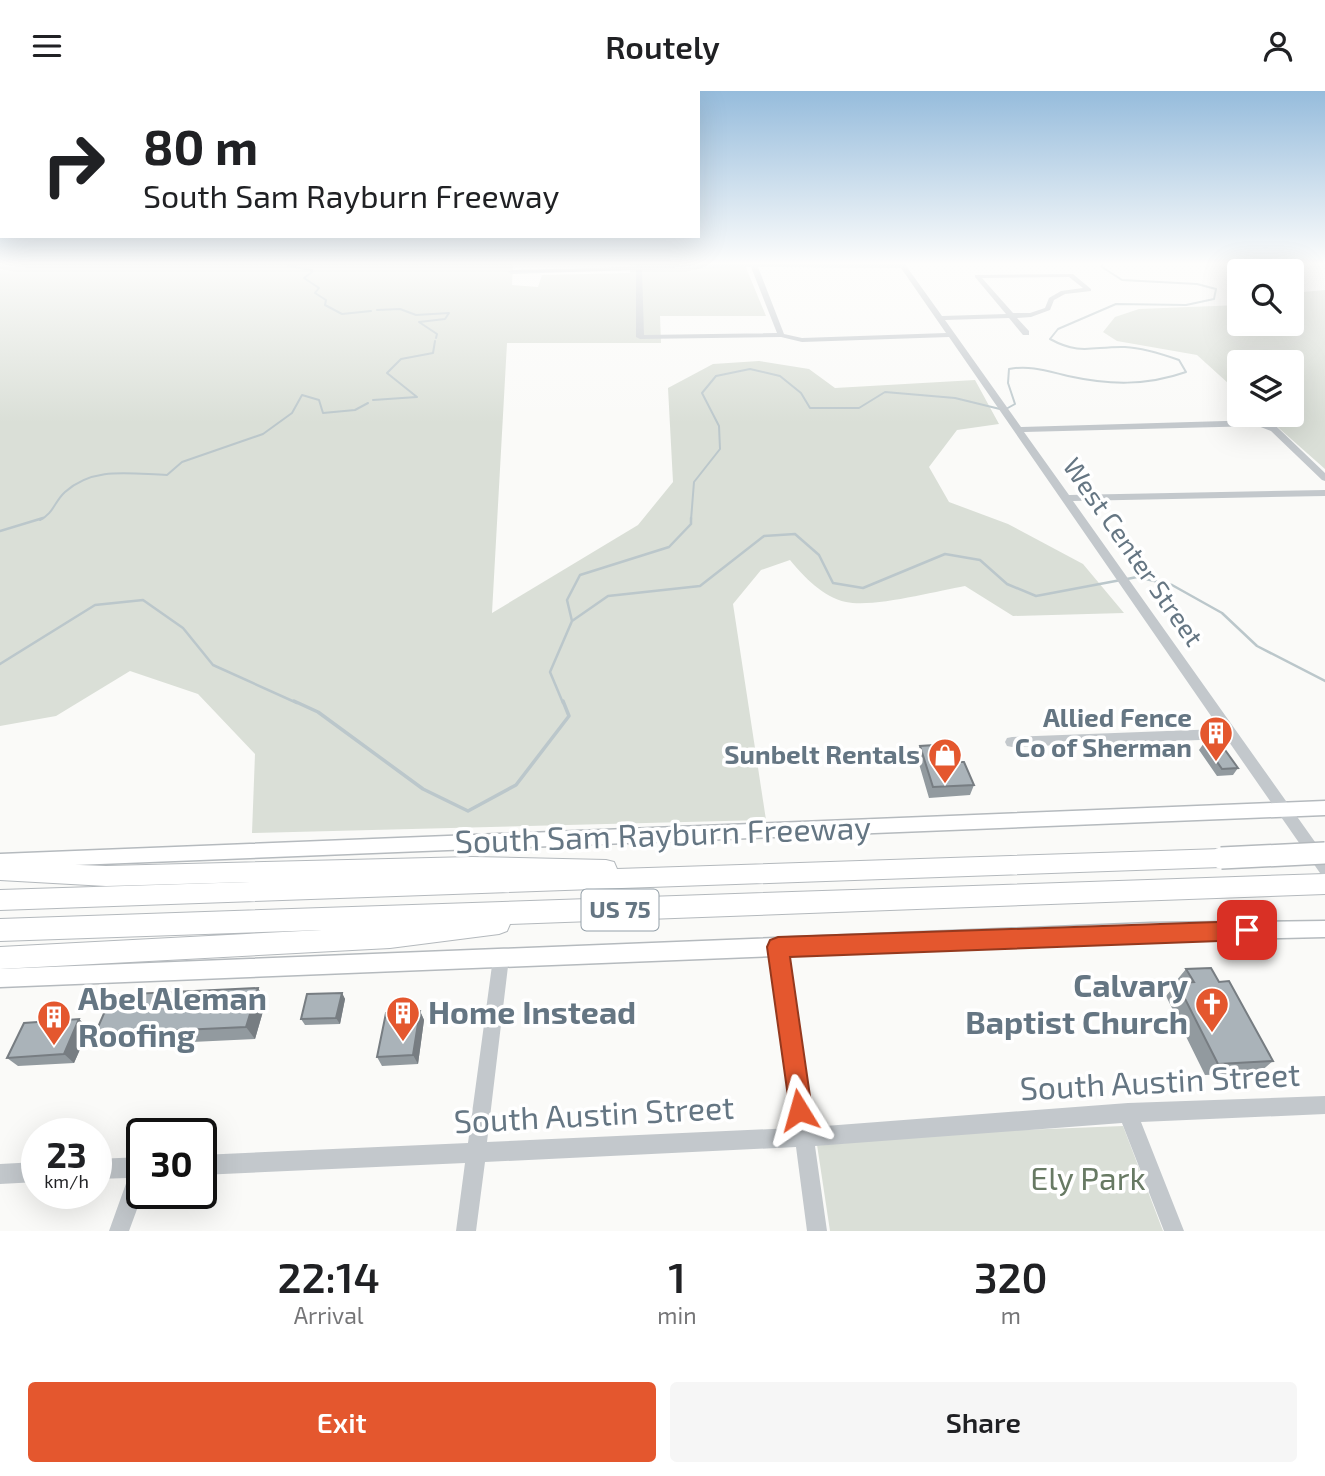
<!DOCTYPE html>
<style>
:root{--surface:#fff;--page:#f6f6f6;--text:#202124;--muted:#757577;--accent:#e4572e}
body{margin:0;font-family:"Exo 2",sans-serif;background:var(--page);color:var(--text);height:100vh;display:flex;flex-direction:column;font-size:26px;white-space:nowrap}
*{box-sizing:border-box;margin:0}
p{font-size:23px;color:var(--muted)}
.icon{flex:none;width:38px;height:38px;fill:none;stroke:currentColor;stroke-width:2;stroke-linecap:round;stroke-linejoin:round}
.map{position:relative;height:1140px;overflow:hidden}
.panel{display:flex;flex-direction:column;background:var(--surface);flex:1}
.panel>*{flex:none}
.hud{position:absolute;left:0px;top:0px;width:700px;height:147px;box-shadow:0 7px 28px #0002;background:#fff;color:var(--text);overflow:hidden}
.buttons{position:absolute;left:1227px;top:168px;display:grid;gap:14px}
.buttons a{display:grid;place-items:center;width:77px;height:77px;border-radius:7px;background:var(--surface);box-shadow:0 7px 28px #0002;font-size:35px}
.speed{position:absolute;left:21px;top:1027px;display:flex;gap:14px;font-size:35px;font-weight:700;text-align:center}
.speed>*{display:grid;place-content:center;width:91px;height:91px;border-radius:50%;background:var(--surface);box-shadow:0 7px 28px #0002;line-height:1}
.speed small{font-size:18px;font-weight:400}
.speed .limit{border:4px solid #111;border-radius:10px;background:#fff;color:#111}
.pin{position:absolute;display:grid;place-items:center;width:60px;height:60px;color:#fff;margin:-30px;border-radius:14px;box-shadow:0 4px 10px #0006}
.me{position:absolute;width:77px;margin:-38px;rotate:352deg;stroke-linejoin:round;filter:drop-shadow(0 0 5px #0008)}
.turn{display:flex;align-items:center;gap:24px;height:147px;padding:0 28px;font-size:32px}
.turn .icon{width:91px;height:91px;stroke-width:2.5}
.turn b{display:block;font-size:49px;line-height:60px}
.eta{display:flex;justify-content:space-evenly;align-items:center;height:119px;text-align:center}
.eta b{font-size:42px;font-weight:600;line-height:49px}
.primary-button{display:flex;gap:14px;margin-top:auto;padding:14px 28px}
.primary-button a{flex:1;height:80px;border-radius:7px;background:var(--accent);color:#fff;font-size:28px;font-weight:600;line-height:80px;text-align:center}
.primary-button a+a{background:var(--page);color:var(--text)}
header{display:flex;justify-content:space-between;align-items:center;height:91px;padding:0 28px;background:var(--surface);font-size:32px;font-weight:600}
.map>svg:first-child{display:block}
.green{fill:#dadfd7}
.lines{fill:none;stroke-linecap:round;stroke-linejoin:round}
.stream-far2{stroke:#bbc7cb;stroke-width:2}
.stream-far1{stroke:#bbc7cb;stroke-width:2.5}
.stream{stroke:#bbc7cb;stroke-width:3.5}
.major-casing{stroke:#b5babe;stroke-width:3}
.highway-casing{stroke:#b4b9bd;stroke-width:2}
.minor{fill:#c3c8cc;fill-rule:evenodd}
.major{fill:#fff;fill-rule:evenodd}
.highway{fill:#fff;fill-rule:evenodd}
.highway-bridge-casing{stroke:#b4b9bd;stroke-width:24;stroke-linecap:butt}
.highway-bridge{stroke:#fff;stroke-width:21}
.wall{fill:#929a9f}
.shaded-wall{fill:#777d82}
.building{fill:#aab3b9;stroke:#777d82;stroke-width:2}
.route{fill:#e4572e;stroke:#94391e;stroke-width:2}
.labels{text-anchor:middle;stroke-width:7;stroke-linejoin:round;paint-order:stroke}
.shield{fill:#fff;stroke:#939fa8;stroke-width:2}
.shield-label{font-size:24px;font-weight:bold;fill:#657683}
.street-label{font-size:26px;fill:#657683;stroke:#fff}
.poi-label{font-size:26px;font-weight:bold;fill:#657683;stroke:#fff;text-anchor:end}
.near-street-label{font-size:32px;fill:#657683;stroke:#fff}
.near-poi-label{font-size:32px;font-weight:bold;fill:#657683;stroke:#fff;text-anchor:start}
.near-park-label{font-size:32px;fill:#687a64;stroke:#fff}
</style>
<header><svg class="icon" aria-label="menu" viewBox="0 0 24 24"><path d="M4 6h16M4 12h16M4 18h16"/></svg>Routely<svg class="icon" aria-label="person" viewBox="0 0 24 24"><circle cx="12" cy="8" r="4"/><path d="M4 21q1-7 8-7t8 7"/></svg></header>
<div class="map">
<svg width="1325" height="1140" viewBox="0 0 1325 1140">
<rect width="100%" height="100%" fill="#fafaf8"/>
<!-- green -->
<path class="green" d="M0,172H513L512,194L538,196L542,184L630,182V172H744L766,225H660L661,252H507L492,522L638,434L673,391L668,297L713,273L759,270L809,278L835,297L975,289L999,333L957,339L929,376L949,411L1008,433L1083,473L1124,522L1013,525L965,495C936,500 874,517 846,511C823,506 804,486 790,469L761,479L733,513L766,729L252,742L255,663L198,603L130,580L56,625L0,635Z
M1325,199V378L1264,324H1292V271H1239V302L1197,264L1117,250L1103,241L1115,226L1139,218L1239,214V233H1292V202Z
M1123,1035L1163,1140H830L816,1047Z"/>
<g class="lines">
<!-- stream-far2 -->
<path class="stream-far2" d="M311,172L288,175L312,179
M312,181L304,187L319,197L315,202L326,209L325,214L342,223L371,220
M377,219L400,218L416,224L449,222L445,228L419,231L437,243L436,247
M373,309L417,306L387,282L401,268L433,262L435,250
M1006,318L1015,313L1008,292L1009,278C1030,274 1047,280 1068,285C1109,294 1146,295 1186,281L1179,269C1162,263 1144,257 1125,256C1093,255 1081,265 1050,248L1058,238L1116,213L1186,214L1214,208L1216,198L1197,193L1122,189L1102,176V172
M40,429C54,422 54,411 65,401C94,375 131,383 167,384L182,371L263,343L292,322L302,304L319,309L323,322L355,319L368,312
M691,429L694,391L720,358L719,335L702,302L716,285L750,278L780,285L801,302L810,317H859L885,301L955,307L1000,318"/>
<!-- stream-far1 -->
<path class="stream-far1" d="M0,440L43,427
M1127,488L1137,486L1172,494L1222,522L1257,555L1325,590
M572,530L567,509L580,484L669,456L691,433V427
M0,573L95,514L143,509L183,537L213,574L297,612
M563,612L550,581L572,530L608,505L700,495L764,445L795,443L819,464L833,492L863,497L945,463L980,469L1007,493L1036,505L1121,489"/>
<!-- stream -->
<path class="stream" d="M294,610L318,621L423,698L468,720L516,694L569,625L563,610"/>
<!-- major casing -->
<g class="major-casing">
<path id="major" d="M1325,710V724L0,777V763Z
M1325,830V846L1151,850L0,896V878L1151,832Z"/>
</g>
<!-- highway casing -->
<g class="highway-casing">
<path id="highway" d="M1221,758L1229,760L1232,767L1229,774L1221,776L0,819V799L250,791L106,795L0,789V771L106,775L472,766L606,769L614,771L617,778Z
M1325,783V803L510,833L507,840L499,843L390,857L0,878V856L322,839L0,850V828Z"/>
</g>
<!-- minor -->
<path class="minor" d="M636,172H642V175L750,172H904L942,225L1006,223L975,186V184L1073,183L1091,198V200L1065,203L1054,209L1050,219L1031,226L1017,227L1029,240V244H1023L1009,227L945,229L1021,336L1259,329L1277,336L1325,382V390L1322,389L1271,340L1258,335L1024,341L1069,404L1325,399V405L1073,410L1325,765V784L1320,782L1227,648L1012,656L1007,655L1005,651L1007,647L1012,646L1220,638L949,246L802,251L781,246L640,248L636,246V179L511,183L508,181L511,179L636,176ZM751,176L777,242L644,244L642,179ZM758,176L901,177L946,242L802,247L784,243ZM1069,186L1083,197L1061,200L1049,207L1045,217L1030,222H1013L982,187Z
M778,848L784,851L786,856L812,1036L1128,1012L1325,1005V1023L1141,1031L1184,1140H1164L1122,1032L815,1055L827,1140H807L796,1056L485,1071L476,1140H456L465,1072L201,1084V1064L468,1052L493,867L495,861L501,859L507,861L509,867L487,1051L793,1037L770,856L772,851Z
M142,1066L143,1102L129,1140H109L128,1087L96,1088V1068Z
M37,1071V1091L0,1093V1073Z"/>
<!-- major -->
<use href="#major" class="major"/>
<!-- highway -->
<use href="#highway" class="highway"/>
<!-- highway-bridge casing -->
<g class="highway-bridge-casing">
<path id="highway-bridge" d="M1221,767L1325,762"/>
</g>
<!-- highway-bridge -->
<use href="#highway-bridge" class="highway-bridge"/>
</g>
<!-- wall -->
<path class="wall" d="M1204,652L1238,677L1233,684L1217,685L1199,659Z
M920,655L958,671L974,694L970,704L929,707L917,666Z
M1186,878L1219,891L1273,970L1259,982L1205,984L1166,905L1177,892L1176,890Z
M258,897L266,910L255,948L108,955L95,943Z
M342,902L345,908L340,933L305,934L301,928Z
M420,920L424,929L418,973L382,975L377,966Z
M79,928L89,938L74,972L18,975L7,967Z"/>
<!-- shaded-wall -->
<path class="shaded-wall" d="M258,897L266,910L255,948L246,936Z
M342,902L345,908L340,933L336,927Z
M420,920L424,929L418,973L413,964Z
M79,928L89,938L74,972L64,963Z"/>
<!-- building -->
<path class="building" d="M1204,652H1220L1238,677L1222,678Z
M951,653L958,671H964L974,694L933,696L920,655Z
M1211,877L1219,891L1229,890L1273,970L1218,973L1177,892L1194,891L1186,878Z
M258,897L246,936L95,943L112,904Z
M342,902L336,927L301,928L307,903Z
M420,920L413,964L377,966L386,922Z
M79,928L64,963L7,967L24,932Z"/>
<!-- sky -->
<linearGradient id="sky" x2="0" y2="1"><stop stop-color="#96bcdc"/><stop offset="0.52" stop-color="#fdfdfc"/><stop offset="1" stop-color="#fdfdfc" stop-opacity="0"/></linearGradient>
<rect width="1325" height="332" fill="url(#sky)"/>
<!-- route -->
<path class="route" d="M1247,830L1255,833L1258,839L1255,846L1247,849L790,866L812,1019L808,1027L799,1031L791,1027L767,856L770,849L778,846Z"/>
<!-- icons -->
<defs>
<g id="building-pin" transform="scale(1.75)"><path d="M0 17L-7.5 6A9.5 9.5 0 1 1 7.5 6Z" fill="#e4572e" stroke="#fff"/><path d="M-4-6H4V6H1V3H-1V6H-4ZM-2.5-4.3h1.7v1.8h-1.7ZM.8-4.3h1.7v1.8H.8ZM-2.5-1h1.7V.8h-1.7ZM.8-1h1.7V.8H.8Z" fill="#fff"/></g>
<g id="shop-pin" transform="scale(1.75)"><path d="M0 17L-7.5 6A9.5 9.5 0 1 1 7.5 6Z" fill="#e4572e" stroke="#fff"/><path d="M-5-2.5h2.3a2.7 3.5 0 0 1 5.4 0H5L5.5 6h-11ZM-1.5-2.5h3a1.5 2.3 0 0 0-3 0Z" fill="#fff"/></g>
<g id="church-pin" transform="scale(1.75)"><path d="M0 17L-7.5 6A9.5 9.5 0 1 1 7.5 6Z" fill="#e4572e" stroke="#fff"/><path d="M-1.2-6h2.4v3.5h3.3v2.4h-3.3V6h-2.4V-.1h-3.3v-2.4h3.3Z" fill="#fff"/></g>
</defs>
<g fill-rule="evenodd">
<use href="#building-pin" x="1216" y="642"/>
<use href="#shop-pin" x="945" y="664"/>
<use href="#church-pin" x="1212" y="913"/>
<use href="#building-pin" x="403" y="922"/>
<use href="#building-pin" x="54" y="926"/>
</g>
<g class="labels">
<!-- shield labels -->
<rect class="shield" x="581.5" y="798.5" width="77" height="41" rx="5"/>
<g class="shield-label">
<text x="620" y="827">US 75</text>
</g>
<!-- street labels -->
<g class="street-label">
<text transform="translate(1133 461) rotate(55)" y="9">West Center Street</text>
</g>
<!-- poi labels -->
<g class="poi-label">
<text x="1192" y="636">Allied Fence<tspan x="1192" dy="30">Co of Sherman</tspan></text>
<text x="920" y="673">Sunbelt Rentals</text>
</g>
<!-- near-street labels -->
<g class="near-street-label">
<text transform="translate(663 744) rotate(-2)" y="11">South Sam Rayburn Freeway</text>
<text transform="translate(1160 991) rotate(-3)" y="11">South Austin Street</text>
<text transform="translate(594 1024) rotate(-3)" y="11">South Austin Street</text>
</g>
<!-- near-poi labels -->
<g class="near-poi-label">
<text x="1188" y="906" text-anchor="end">Calvary<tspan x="1188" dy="37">Baptist Church</tspan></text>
<text x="78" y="919">Abel Aleman<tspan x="78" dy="37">Roofing</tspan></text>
<text x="428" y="933">Home Instead</text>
</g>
<!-- near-park labels -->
<g class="near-park-label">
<text x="1088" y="1099">Ely Park</text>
</g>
</g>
</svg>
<div class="buttons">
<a><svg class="icon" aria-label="search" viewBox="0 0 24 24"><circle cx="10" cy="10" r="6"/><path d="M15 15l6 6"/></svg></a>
<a><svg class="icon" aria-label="layers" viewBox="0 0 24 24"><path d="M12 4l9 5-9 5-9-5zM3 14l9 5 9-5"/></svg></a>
</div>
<div class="speed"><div>23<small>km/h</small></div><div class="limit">30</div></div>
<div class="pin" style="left:1247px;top:839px;background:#d93025"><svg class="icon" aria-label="arrive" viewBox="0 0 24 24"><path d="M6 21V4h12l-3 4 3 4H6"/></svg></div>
<svg class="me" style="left:799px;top:1019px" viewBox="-20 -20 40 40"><path d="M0-17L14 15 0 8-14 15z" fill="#e4572e" stroke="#fff" stroke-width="4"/></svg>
<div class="hud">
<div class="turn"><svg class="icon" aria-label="right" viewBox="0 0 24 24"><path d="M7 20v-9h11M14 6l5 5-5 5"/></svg><div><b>80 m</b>South Sam Rayburn Freeway</div></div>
</div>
</div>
<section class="panel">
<div class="eta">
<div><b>22:14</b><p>Arrival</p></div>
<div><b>1</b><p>min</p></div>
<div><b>320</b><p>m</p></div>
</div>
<div class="primary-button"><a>Exit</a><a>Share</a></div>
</section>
